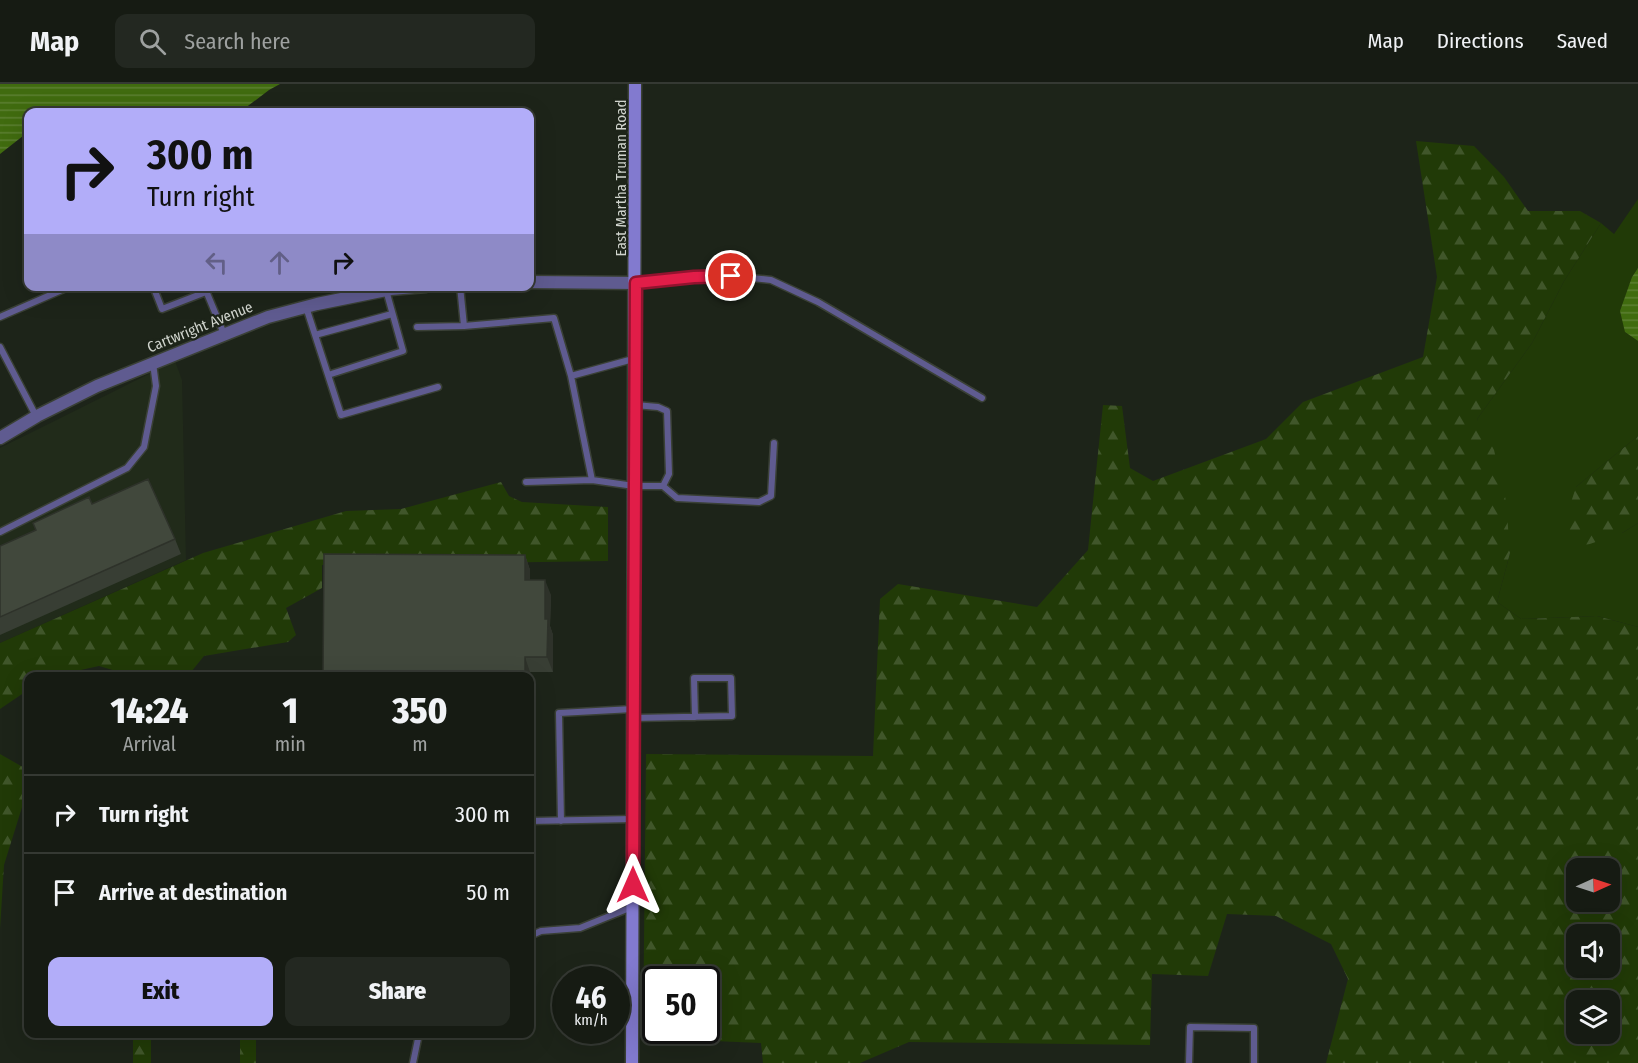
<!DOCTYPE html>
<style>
:root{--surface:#161b13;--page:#232821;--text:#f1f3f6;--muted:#9ea1a0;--line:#353933;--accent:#b2adf9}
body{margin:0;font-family:"Fira Sans Condensed",sans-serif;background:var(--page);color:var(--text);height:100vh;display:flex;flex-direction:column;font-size:22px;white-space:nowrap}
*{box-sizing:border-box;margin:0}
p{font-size:20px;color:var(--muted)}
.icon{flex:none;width:33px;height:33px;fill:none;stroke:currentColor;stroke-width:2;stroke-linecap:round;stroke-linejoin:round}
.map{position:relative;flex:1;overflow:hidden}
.side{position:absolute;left:24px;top:588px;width:510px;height:366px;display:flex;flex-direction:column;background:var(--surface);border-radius:12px;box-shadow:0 6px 24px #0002,0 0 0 2px var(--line)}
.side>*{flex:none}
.hud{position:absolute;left:24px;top:24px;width:510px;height:183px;border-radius:12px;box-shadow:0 6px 24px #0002,0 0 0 2px var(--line);background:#b2adf9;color:#111;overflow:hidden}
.needle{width:39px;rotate:87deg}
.fabs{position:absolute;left:1566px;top:774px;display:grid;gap:12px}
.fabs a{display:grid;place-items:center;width:54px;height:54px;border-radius:12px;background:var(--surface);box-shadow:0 6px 24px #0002,0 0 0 2px var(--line);font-size:30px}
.speed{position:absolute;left:552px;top:882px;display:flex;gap:12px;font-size:30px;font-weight:700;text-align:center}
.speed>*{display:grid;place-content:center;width:78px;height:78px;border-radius:50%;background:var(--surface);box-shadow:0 6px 24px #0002,0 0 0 2px var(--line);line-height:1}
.speed small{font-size:15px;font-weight:400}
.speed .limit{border:3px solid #111;border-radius:9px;background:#fff;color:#111}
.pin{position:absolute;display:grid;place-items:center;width:51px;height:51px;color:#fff;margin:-26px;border:3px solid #fff;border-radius:50%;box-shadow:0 2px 6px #0007}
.me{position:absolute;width:66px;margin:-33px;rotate:0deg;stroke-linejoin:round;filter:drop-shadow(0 0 4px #0008)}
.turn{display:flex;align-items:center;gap:21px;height:126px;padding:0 24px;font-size:27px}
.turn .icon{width:78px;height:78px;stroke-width:2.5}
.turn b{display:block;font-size:42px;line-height:51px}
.lanes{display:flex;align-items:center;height:57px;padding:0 24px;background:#0003;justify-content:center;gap:30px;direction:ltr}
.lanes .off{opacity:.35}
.eta{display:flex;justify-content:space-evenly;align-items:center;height:102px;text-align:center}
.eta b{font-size:36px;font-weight:800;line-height:42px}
.action{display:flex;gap:12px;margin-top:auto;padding:12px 24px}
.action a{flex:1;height:69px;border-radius:12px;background:var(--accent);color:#111;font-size:24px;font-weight:800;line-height:69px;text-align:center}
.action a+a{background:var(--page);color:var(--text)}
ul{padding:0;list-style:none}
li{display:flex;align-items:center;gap:18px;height:78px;padding:0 24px;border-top:2px solid var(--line)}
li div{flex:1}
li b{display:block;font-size:22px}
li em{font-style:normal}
header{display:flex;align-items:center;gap:36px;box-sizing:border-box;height:84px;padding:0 30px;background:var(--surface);border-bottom:2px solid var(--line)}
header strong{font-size:28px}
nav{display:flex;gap:33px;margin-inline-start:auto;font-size:21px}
.search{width:420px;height:54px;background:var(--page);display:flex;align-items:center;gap:15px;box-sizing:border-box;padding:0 21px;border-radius:12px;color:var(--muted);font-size:22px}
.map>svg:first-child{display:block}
.built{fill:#212b1a}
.green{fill:#213a07}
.forest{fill:url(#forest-firs);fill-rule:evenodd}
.water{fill:url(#water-rules)}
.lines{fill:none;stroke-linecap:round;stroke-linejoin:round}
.lane-casing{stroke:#3a4036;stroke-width:9}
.street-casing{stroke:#3a4036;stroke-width:15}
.secondary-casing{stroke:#3a4036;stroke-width:15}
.lane{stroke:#5f5b90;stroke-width:6}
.street{stroke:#5f5b90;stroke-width:12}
.secondary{stroke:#827acf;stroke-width:12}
.wall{fill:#383e34}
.shaded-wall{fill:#2e322a}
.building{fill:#41483c;stroke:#2e322a;stroke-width:1.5}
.route-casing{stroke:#92132f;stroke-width:15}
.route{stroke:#e11d48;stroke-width:10}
.labels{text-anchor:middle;stroke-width:4.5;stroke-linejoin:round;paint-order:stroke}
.street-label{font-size:15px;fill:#d0d4cd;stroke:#1d2419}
</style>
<header>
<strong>Map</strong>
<div class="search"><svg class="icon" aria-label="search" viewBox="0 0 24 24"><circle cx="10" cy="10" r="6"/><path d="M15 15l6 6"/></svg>Search here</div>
<nav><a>Map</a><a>Directions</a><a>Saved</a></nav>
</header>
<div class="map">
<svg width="1638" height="979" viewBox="0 0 1638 979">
<defs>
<pattern id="forest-firs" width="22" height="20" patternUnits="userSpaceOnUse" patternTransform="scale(1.5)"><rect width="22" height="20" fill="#213a07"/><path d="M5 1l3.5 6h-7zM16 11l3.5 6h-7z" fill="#40562a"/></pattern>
<pattern id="water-rules" width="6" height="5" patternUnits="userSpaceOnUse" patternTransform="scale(1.5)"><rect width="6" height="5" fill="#406b0f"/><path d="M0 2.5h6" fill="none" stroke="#5b7f31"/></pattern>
</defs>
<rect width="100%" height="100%" fill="#1d2419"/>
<!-- built -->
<path class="built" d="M175,277L182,296L186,476L0,559V364Z"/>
<!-- green -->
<path class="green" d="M1638,115V184L1632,193L1625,248L1638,257V352L1576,403L1622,449L1638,439V543L1597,532L1521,535L1497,518L1510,469L1477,335L1532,259L1564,197L1601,139L1614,150Z"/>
<!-- forest -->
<path class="forest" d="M1416,57L1474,62L1504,93L1528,127H1580L1601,139L1564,197L1532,259L1477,335L1494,366L1506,417L1510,469L1497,518L1521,535L1597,532L1638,543V979H1326L1348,895L1331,860L1276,832L1227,830L1208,892L1152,890L1150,961L909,958L860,979H763L761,959L643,954L646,670L873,672L880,515L898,500L1037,523L1088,466L1103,321L1122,322L1130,384L1153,397L1266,355L1303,318L1423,273L1437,193ZM1610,784V818H1576V784ZM1610,850V884H1576V850ZM656,896H706V946H656ZM1610,916V950H1576V916Z
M1638,352V439L1622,449L1581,463L1564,440L1576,403Z
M501,398L509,412L522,418L608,423V477L322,481V504L286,524L296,551L288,558L204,572L191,588L192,592H133L99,582L53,592H28V606L0,625V559L203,469L346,427L401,425Z
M0,670L28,686V704L4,781L0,845Z
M133,950H151V979H133Z
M240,950H256V979H240Z"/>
<!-- water -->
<path class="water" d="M0,0H280L269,6L240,28H117L107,24H64L57,28H28V48L0,70Z
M1638,184V257L1625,248L1620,227L1632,193Z"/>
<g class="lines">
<!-- lane casing -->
<g class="lane-casing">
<path id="lane" d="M637,199L694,193L731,192L771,196L818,218L982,314
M153,202L162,225L206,208
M204,202L224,250
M460,202L464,242L554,234L571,292L633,275
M306,223L341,331L438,303
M0,233L71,202
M417,243L464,242
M315,251L392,230
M0,263L36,332
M328,291L403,267L386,206
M571,292L592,396L634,402H663L669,390L667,327L658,323L635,321
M526,398L592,396
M663,402L677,414L759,418L771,412L774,359
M0,448L127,384L144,363L156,302L153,279
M634,634L732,632L731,594H694L695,633
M530,737L633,735
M561,737L559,629L633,625
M530,852L541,847L580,844L632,823
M413,979L419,950
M1189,979L1190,943L1254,944V979"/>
</g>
<!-- street casing -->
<g class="street-casing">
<path id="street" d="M530,198L636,199
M0,354L37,332L97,302L268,233L317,220L391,205L426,202"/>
</g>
<!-- secondary casing -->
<g class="secondary-casing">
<path id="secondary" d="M632,979L635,0"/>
</g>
<!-- lane -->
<use href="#lane" class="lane"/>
<!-- street -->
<use href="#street" class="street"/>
<!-- secondary -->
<use href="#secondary" class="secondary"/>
</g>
<!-- wall -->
<path class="wall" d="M92,420L175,455L181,470L0,551V463L36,447L33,439Z
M525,471L530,486V496L551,511L550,542L553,551V588H530V700V592H323Z"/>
<!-- shaded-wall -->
<path class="shaded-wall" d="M525,471L530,486V511L525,496Z
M545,496L551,511L550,542L553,551V588L547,573L545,535Z
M525,573L530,588V700V592H525Z"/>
<!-- building -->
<path class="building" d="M148,395L175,455L0,533V462L36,446L33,439L89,413L92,420Z
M324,470L525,471V496H545V535H548L547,573H525V592H323Z"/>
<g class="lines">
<!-- route casing -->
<g class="route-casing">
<path id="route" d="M633,801L636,199L694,193L731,192"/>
</g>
<!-- route -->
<use href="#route" class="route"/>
</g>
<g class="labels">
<!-- street labels -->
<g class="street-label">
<text transform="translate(621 94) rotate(-90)" y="5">East Martha Truman Road</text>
<text transform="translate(200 243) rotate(-22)" y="5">Cartwright Avenue</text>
</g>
</g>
</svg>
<div class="fabs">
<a><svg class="needle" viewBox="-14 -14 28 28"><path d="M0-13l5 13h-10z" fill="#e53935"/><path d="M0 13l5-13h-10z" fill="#9ea1a0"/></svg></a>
<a><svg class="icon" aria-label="sound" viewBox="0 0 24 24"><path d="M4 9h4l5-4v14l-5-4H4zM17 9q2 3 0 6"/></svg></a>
<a><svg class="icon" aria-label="layers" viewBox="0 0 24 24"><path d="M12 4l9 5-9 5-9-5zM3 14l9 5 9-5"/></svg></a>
</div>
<div class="speed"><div>46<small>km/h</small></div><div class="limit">50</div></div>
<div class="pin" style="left:731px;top:192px;background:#d93025"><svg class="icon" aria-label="arrive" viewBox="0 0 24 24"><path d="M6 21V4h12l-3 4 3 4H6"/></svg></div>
<svg class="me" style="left:633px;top:801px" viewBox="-20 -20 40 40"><path d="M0-17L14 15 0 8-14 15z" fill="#e11d48" stroke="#fff" stroke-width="4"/></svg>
<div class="hud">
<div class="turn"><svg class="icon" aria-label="right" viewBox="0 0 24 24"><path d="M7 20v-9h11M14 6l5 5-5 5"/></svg><div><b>300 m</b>Turn right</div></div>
<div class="lanes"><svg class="icon off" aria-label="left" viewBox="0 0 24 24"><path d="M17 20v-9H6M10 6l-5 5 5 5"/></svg><svg class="icon off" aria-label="ahead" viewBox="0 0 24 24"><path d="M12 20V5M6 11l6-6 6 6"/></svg><svg class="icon" aria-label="right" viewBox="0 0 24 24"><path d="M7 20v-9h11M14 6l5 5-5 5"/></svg></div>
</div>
<section class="side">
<div class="eta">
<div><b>14:24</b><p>Arrival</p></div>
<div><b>1</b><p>min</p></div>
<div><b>350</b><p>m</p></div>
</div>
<ul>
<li><svg class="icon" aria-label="right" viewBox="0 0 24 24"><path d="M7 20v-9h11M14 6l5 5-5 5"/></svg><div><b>Turn right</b></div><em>300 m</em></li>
<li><svg class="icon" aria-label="arrive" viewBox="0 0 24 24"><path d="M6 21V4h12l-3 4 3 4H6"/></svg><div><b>Arrive at destination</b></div><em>50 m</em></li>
</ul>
<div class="action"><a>Exit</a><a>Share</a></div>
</section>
</div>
